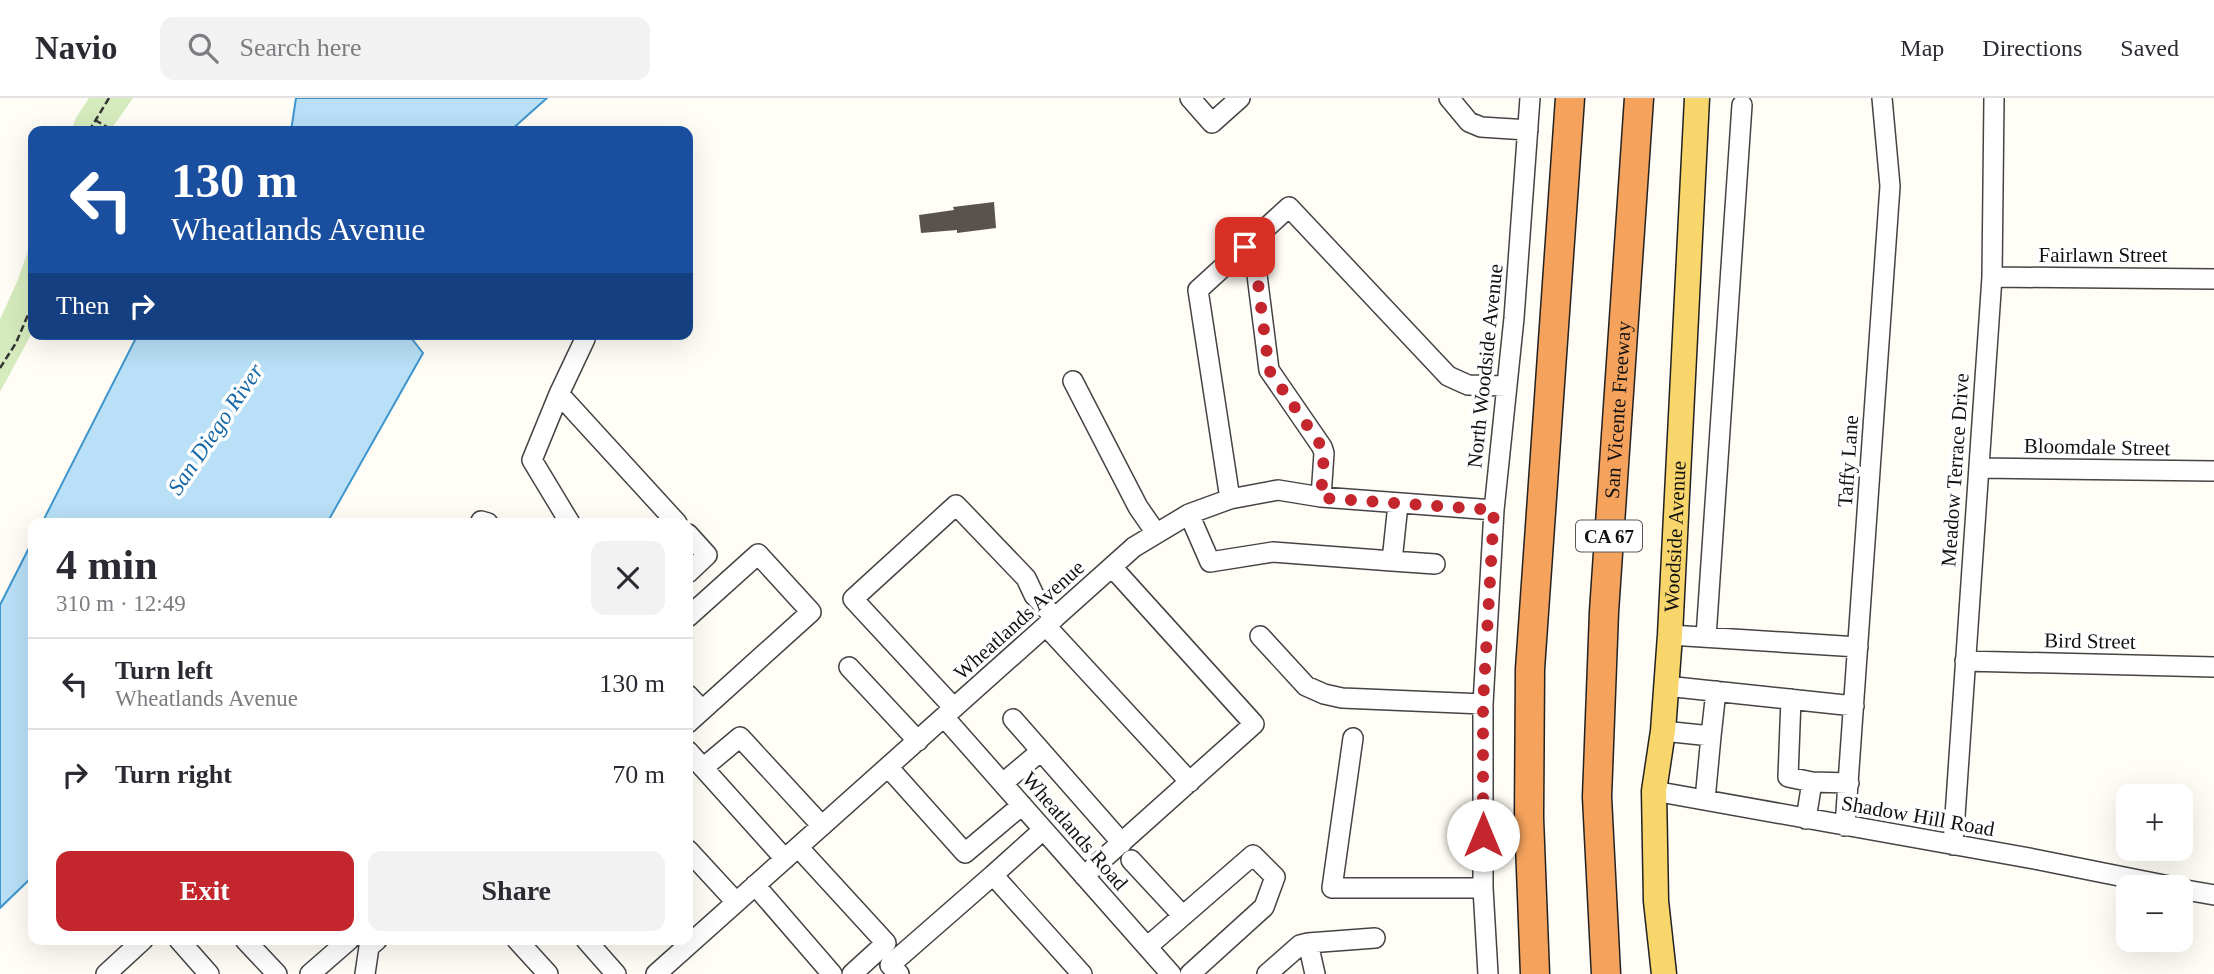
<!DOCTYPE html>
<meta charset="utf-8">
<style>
:root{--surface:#fff;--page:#f2f2f3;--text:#2b2b33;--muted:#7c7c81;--line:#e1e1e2;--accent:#c4262e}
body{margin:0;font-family:"Times New Roman",serif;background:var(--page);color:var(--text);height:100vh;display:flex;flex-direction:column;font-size:26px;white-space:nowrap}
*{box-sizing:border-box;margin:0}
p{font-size:23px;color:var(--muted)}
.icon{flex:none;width:38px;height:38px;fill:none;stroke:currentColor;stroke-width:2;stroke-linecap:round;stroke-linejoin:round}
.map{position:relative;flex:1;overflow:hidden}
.side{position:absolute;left:28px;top:420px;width:665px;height:427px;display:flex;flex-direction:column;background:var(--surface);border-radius:14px;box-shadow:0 7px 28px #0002}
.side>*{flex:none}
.banner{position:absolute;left:28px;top:28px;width:665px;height:214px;border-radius:14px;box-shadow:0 7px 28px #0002;background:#1a4fa0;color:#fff;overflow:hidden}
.fabs{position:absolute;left:2116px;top:686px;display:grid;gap:14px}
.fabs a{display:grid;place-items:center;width:77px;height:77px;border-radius:14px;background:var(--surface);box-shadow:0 7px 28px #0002;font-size:35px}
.pin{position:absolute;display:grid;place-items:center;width:60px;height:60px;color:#fff;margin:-30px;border-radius:14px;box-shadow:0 4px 10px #0006}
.me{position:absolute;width:77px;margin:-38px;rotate:0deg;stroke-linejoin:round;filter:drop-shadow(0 0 5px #0008)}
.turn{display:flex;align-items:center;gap:24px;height:147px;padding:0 28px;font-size:32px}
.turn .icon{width:91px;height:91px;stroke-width:2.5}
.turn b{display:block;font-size:49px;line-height:60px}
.then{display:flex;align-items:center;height:66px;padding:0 28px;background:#0003;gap:14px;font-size:26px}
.round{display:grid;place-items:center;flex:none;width:74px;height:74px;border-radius:14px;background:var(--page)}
.summary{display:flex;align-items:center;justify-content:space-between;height:119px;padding:0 28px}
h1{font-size:42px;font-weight:700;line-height:52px}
.action{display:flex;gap:14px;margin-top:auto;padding:14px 28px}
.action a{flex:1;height:80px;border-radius:14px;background:var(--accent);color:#fff;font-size:28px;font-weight:700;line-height:80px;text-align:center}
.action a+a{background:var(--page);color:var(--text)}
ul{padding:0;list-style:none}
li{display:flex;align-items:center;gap:21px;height:91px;padding:0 28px;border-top:2px solid var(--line)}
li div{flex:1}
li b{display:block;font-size:26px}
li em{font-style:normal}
header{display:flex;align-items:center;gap:42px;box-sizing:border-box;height:98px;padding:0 35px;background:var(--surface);border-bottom:2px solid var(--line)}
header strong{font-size:33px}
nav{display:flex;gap:38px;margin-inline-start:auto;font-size:24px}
.search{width:490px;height:63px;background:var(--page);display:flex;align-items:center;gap:18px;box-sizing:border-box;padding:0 24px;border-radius:14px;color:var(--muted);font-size:26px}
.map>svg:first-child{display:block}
.green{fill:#d5ebbd}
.water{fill:#b9e0f7;stroke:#3f96cf;stroke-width:2}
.building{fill:#5a524d}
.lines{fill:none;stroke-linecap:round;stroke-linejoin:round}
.minor-casing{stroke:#444;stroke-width:22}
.major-casing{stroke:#222;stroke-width:27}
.highway-casing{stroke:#222;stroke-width:31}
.path{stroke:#333;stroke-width:2.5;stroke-dasharray:7 3.5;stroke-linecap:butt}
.minor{stroke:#fff;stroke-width:19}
.major{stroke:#f9d66b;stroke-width:24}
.highway{stroke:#f5a25d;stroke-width:28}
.route{stroke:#c4262e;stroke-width:12;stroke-dasharray:0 21.6}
.labels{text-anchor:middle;stroke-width:7;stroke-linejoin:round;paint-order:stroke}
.shield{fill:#fff;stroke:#585858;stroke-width:2}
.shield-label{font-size:19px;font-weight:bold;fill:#111}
.street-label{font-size:21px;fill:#111;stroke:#fff}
.water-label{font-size:23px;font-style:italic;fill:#1768a6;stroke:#fff}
</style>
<header>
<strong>Navio</strong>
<div class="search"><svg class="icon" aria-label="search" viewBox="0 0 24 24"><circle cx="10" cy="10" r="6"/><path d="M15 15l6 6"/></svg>Search here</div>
<nav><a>Map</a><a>Directions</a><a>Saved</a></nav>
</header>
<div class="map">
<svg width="2214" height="876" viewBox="0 0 2214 876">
<rect width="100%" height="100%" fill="#fffdf5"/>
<!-- green -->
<path class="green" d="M89,0H133L110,33H71L76,20Z
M33,139V233L0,294V221L17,184Z"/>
<!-- water -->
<path class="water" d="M296,0H547L510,33H291Z
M138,236H408L423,255L327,425H42Z
M33,442V778L0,810V507Z"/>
<!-- building -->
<path class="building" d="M994,104L996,130L957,135V132L921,135L919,117L954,112L953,109Z"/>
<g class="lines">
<!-- minor casing -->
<g class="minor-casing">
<path id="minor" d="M1190,0L1212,25L1240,0
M1449,0L1469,24L1481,29L1528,32
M1245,149L1255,161L1269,272L1322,349L1324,355L1321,399
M1992,179L2214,181
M585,241L559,296L677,425
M1073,283L1138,409L1156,435
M559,296L532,362L570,425
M1980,370L2214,373
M1230,401L1198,192L1289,109L1448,278L1468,287L1507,288
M1398,406L1392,463L1435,466
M1189,416L1210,464L1273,454L1392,463
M481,425V423L488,425
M688,436L707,457L688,475
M688,519L758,456L811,514L688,625
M1046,528L1190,684
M1670,537L1858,549
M1260,538L1306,588L1324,596L1342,600L1483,606
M1706,539L1742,7
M1965,563L2214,569
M849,569L918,643
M1666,588L1854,608
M688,597L702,612
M1791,601L1788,679L1812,684L1806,721
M954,610L853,501L956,407L1026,480L1034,497L1055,520
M944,619L1171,876
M1013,621L1122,745
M1663,633L1711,638L1705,702
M1711,638L1716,593
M1353,640L1332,790H1483
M688,653L785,761
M888,669L965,755L1022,707
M703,670L740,639L822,728
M1812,684L1849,685
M1003,685L1041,653
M1654,693L2034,761L2174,789
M1845,728L1890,88L1882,0
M1043,732L993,777L1082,876
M1953,747L1992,179L1994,0
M798,749L886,845L852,876
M688,752L736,804
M1131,762L1183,818
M1084,778L1254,626L1112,469
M755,787L832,876
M2180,791L2214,797
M179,842L209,876
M245,842L277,876
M517,842L548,876
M586,842L616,876
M1308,845L1375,840
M1147,849L1253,757L1275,779L1264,809L1190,876
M106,876L143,842
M310,876L349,842
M365,876L369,849L377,842
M656,876L1134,449L1189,416L1230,401L1278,392L1321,399L1494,412
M899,876L890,867L993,777
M1267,876L1300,847L1308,845L1315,876
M1488,876L1483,790V606L1494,412L1514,220L1530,0"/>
</g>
<!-- major casing -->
<g class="major-casing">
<g id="major">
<path id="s1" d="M1664,876L1656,803L1654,693L1663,633L1670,537L1697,0"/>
</g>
</g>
<!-- highway casing -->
<g class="highway-casing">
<g id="highway">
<path d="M1535,876L1529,720L1530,571L1570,0"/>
<path id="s2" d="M1606,876L1597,699L1604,514L1639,0"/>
</g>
</g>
<!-- path -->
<path class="path" d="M95,22L114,33
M89,33L109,0
M0,270L16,245L33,205"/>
<!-- minor -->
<use href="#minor" class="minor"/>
<!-- major -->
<use href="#major" class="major"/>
<!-- highway -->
<use href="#highway" class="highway"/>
</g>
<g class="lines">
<!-- route -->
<path class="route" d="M1245,149L1255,161L1269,272L1322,349L1324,355L1321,400L1494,412L1483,606V737"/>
</g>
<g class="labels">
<!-- shield labels -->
<rect class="shield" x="1576" y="422.5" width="66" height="31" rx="5"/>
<g class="shield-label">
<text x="1609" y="445">CA 67</text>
</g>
<!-- street labels -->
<g class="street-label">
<text x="2103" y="164">Fairlawn Street</text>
<text transform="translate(1485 268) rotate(-84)" y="7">North Woodside Avenue</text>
<text dy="7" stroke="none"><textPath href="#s2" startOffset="565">San Vicente Freeway</textPath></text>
<text transform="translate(2097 349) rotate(1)" y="7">Bloomdale Street</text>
<text transform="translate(1848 363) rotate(-86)" y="7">Taffy Lane</text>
<text transform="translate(1955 372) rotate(-86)" y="7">Meadow Terrace Drive</text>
<text dy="7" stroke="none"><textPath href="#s1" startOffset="439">Woodside Avenue</textPath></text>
<text transform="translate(1019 522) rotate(-42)" y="7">Wheatlands Avenue</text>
<text transform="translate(2090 543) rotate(1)" y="7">Bird Street</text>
<text transform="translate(1918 718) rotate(10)" y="7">Shadow Hill Road</text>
<text transform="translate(1075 733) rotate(49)" y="7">Wheatlands Road</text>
</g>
<!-- water labels -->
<g class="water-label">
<text transform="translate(215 331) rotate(-56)" y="8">San Diego River</text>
</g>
</g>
</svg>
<div class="fabs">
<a>+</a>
<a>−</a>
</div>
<div class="pin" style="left:1245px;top:149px;background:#d93025"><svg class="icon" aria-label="arrive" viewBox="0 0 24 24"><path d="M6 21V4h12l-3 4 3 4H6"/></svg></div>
<svg class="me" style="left:1483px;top:737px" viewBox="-20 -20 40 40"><circle r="19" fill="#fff"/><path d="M0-13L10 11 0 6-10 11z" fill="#c4262e"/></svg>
<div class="banner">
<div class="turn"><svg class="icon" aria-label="left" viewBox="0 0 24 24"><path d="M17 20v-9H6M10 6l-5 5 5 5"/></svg><div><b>130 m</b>Wheatlands Avenue</div></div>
<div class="then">Then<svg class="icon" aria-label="right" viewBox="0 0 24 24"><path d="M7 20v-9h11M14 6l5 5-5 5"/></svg></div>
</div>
<section class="side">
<div class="summary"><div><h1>4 min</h1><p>310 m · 12:49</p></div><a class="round"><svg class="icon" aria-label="close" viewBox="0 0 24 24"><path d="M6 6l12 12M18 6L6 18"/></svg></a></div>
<ul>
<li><svg class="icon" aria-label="left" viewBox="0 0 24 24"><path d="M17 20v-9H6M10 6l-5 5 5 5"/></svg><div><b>Turn left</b><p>Wheatlands Avenue</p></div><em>130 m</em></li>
<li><svg class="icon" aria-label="right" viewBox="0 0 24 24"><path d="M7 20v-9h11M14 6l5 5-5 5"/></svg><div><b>Turn right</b></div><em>70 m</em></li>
</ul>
<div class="action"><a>Exit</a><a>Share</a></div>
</section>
</div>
